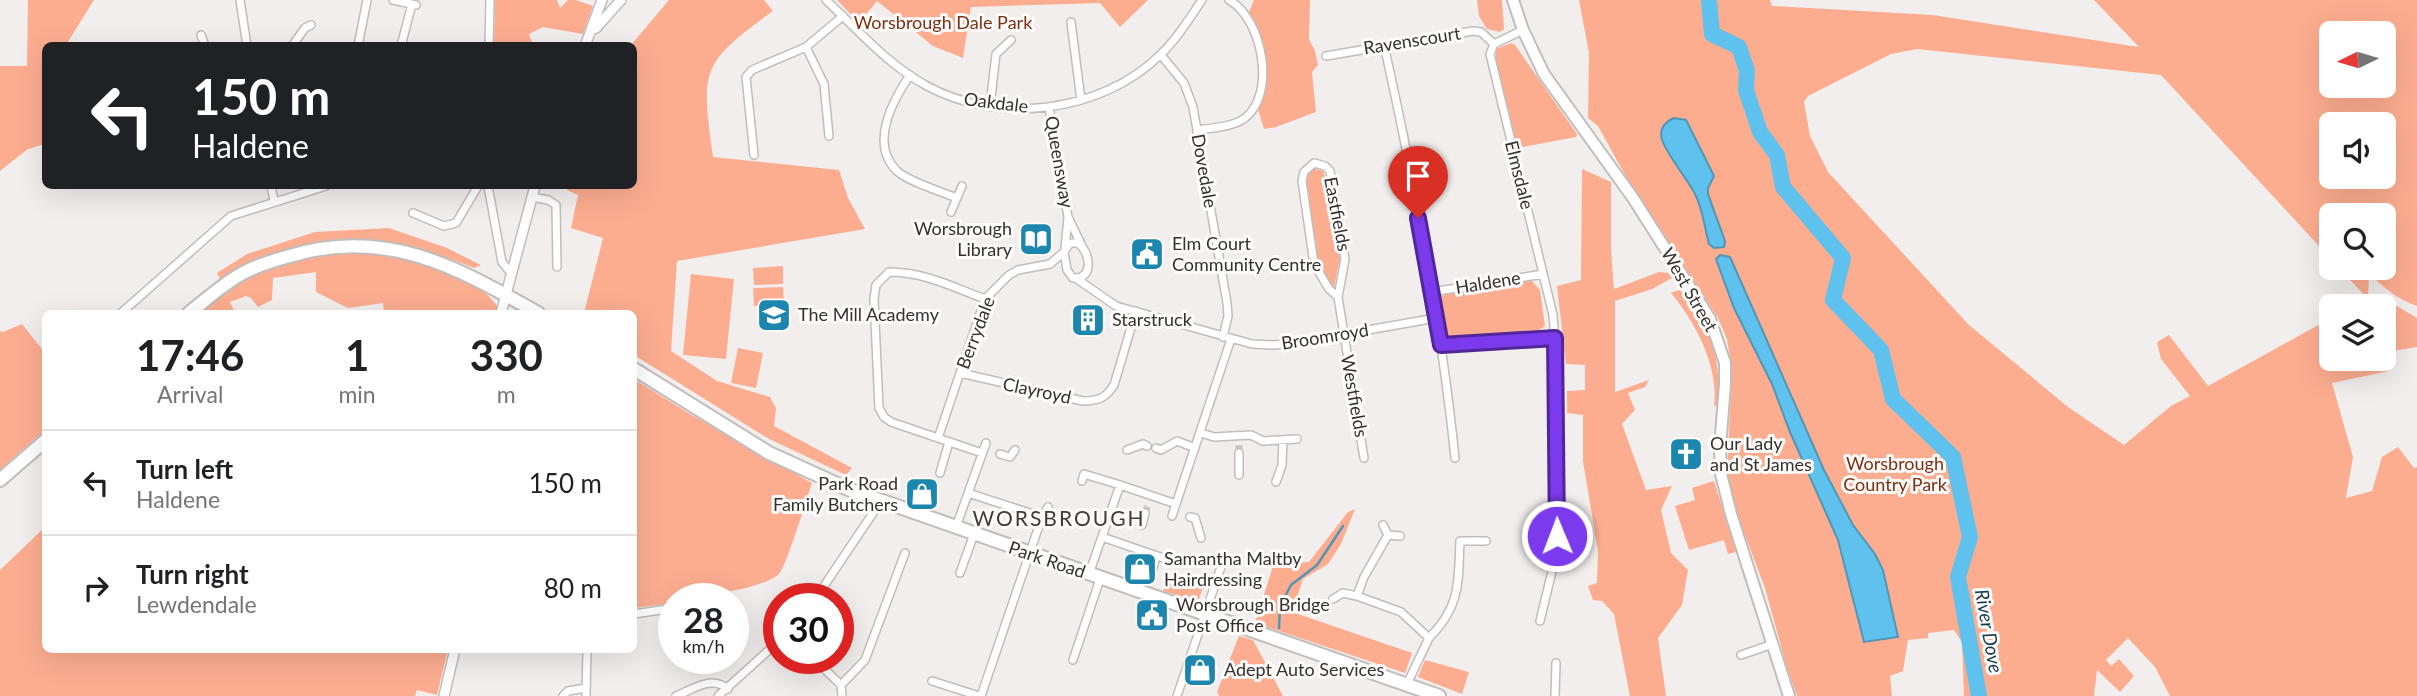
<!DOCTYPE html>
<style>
:root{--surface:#fff;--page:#f6f6f6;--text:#202124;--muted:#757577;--line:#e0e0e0}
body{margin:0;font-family:Lato,sans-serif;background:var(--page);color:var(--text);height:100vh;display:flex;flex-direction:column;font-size:26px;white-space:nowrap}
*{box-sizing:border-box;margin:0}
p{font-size:23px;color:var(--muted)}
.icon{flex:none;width:38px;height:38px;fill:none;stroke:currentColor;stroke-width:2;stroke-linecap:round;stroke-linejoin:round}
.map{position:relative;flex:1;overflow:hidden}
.panel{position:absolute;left:42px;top:310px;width:595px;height:343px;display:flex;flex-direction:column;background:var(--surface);border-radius:10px;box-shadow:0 7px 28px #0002}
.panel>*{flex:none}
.guide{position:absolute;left:42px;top:42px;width:595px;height:147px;border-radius:10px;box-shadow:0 7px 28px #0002;background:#202124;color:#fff;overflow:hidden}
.needle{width:46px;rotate:265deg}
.buttons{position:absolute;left:2319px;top:21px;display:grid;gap:14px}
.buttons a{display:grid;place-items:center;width:77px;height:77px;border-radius:10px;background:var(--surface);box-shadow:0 7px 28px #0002;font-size:35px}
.speed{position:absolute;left:658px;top:583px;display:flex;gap:14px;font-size:35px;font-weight:700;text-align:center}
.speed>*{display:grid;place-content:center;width:91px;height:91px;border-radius:50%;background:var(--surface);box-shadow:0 7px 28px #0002;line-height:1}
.speed small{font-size:18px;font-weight:400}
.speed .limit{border:10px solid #d22;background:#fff;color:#111}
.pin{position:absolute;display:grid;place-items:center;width:60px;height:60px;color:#fff;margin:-72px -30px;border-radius:50% 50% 50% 0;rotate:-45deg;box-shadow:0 0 7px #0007}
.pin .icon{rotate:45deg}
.me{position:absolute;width:77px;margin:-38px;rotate:359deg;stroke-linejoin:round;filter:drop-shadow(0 0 5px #0008)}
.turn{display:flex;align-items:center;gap:24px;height:147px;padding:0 35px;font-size:32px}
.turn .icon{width:91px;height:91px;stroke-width:2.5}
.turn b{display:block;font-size:49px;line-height:60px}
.eta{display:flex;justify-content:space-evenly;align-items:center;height:119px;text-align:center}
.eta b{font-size:42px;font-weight:700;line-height:49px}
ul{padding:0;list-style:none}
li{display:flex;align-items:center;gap:21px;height:105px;padding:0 35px;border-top:2px solid var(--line)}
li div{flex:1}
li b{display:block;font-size:26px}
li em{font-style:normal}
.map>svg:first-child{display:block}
.green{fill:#fcad90;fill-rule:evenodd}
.water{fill:#5fc1ed;stroke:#5296b5;stroke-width:2}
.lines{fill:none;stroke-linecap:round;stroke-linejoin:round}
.stream{stroke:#5296b5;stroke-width:2.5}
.river{stroke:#5fc1ed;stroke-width:16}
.minor-tunnel{stroke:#ccc8c8;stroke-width:7;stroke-dasharray:7 3.5;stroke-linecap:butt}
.minor-casing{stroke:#c1bdbc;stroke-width:10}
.tertiary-casing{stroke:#c1bdbc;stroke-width:12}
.secondary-casing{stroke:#c1bdbc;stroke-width:14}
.trunk-casing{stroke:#c1bdbc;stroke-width:16}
.minor{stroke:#fff;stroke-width:7}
.tertiary{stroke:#fff;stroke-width:9}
.secondary{stroke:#fff;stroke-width:10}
.trunk{stroke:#fff;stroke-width:12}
.route-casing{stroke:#51269a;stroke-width:18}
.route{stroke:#7c3aed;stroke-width:12}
.labels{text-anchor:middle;stroke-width:6;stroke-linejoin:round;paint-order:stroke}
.park-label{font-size:18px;fill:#7d3112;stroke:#fffcfb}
.street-label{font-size:18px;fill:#333232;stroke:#fffcfb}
.poi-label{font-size:18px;fill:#333232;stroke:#fffcfb;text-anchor:start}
.water-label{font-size:19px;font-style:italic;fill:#103c4e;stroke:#fffcfb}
.quarter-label{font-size:21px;letter-spacing:2px;fill:#3e3b3a;stroke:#fffcfb}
</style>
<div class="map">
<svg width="2417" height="696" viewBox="0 0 2417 696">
<rect width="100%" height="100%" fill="#f2eeed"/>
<!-- green -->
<path class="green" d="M28,0H94L66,45L46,46L45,144L28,149L0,171V66H27Z
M495,0H557L560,8L568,0H576L593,6L583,34L543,27L529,34L533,45H494Z
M669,0H764L773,11C700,64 701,69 713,157L839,170L848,198L865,229L677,261L671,351L717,381L770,397L776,408L774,426L852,468L846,475L769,439L634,355V313H584L603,238L571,228L578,195L567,190L569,186H634V46L631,45Z
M837,0H1148L1120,27L1100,3L971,7L963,58L933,46L877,1L859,23Z
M1254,0H1310L1309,39L1315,51L1318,65L1312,72L1316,112L1276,127L1264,129L1257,106L1265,69L1263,45L1249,12Z
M1477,0H1502L1504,29L1500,32L1487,29L1479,16Z
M1579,0H1770L1772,6L1933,15L2139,47L2094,0H2417V306C2397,299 2384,288 2369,273L2368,298L2385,299L2417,318V347L2386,352L2389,371L2332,383L2353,457L2346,498L2372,491L2382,457L2398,447L2414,468L2417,467V696H2170L2155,667L2128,638L2106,660L2111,666L2119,659L2134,676L2120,692L2097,670L2094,696H1964L1962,642L1954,630L1928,633V638L1908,640L1903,671L1890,676L1892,696H1797L1787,668L1765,588L1737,514L1727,472L1732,371L1727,339L1718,318L1625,175L1598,126L1588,118L1589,53ZM2331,33H2384V86H2331ZM1917,49L2161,75L2331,259V215H2384V268H2339L2367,298L2353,306H2384V359H2331V318L2208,386L2169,335L2157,342L2161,359L2190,396L2171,406L2124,445L2068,407L1969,325L1828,172L1810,136L1804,102L1808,96L1891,54ZM2331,124H2384V177H2331Z
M1511,43L1515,45L1577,134L1576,137L1523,147L1516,145L1496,62V49Z
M1312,168L1323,171L1327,182L1325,184L1327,198L1330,199L1340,258L1334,288L1331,287C1321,271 1316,259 1316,240L1313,239L1307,205L1310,202L1307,185L1304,184L1308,171Z
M1582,169L1611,182V250L1614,289L1659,272L1669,273L1672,278L1652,289L1615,301V392L1649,380L1645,387L1628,393L1635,410L1622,424L1646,490L1672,486L1661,510L1671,553L1688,570L1682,605L1658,638L1666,696H1630L1614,614L1602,601L1593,600L1588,586L1597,583L1598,551L1583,461V415L1567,413V391L1585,390V365L1566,364L1557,286L1581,280Z
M389,228L447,248L481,265L474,268C379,230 311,229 220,279L217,273L247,254L315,232Z
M363,252C393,255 456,269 479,288C487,293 493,301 499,308L498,313H384L383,303L348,308L316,292V272L273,278L272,300L258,307L251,298L246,296L230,302L235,313H200C210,304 221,293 233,286C272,261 318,255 363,252Z
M783,266V284L754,285L753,268Z
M691,274L734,279L726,359L683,355Z
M1531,280L1540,290L1545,326L1533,334L1456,339L1445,337C1439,326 1436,306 1442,296L1456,291Z
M783,287L784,304L754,306L753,288Z
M1679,290C1688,293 1691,300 1697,309C1716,339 1719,370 1720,405L1714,406C1719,367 1696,323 1671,293Z
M22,324L45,353V430L0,470V331L3,332Z
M738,348L763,353L756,388L731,383Z
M637,381L690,414L812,483C807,498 786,567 779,574C763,589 696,598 674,598V603L634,608V567L636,550Z
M1714,481L1736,552L1728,554L1724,540L1689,550L1675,506L1695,500L1692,488Z
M1355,509L1341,544L1328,564L1303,579L1292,612L1412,653L1405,673L1255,623L1274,563L1309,562L1348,512Z
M45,527L46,649H448L437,695L417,690L415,696H0V570Z
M1199,577L1206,579L1198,602L1163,591L1165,584H1186Z
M1239,636L1253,640L1283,696H1219L1217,692Z
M1425,660L1469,672L1462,694L1418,677Z"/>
<!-- water -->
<path class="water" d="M1674,118L1686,120L1714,176L1708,188V194L1725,241L1724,247L1714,248L1709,244C1704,226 1703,208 1694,192C1685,176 1668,156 1662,140C1659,129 1665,122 1674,118Z
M1720,255L1730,257L1824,470L1853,525L1875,554L1883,570L1898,637L1864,642L1838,540L1790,432L1772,384L1734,308L1716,259Z"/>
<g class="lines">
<!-- stream -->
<path class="stream" d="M1279,628L1280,606L1291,585L1317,565L1343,526"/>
<!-- river -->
<path class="river" d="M1709,0L1712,34L1739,47L1747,71L1746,90L1760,132L1777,155L1783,187L1843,258L1833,300L1881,350L1893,399L1953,457L1970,537L1958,577L1979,696"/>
<!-- minor-tunnel -->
<path class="minor-tunnel" d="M1239,445V453
M1145,513L1148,504"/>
<!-- minor casing -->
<g class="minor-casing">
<path id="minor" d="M240,0L247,46
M393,0L416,5
M826,0C858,30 888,65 927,86C999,125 1101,113 1160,55C1177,39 1189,19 1202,0
M1071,22L1081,100
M1523,30L1494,44L1490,54L1553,315L1555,338L1557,536L1553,567L1540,621
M201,35L205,46
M1384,45C1414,180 1441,321 1455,458
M292,46L305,28L311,25
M358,46L367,0
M401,46L412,4
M489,46L490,0
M806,47L824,84L829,136
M1161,55L1184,83L1193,107L1227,303L1228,316L1223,337
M1326,56L1473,31L1481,32L1494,44
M910,75C893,100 869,144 897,171C909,182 940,191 957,198
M990,106L996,54L1011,40
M1049,107L1068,217L1081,244
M1197,130C1212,128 1233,127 1245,118C1277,93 1262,18 1229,0
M754,155L746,77L752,70L806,47L843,16
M271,186L274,201
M488,186L502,262L511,273
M532,197L548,200L556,205L557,267
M951,212L962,186
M413,213L444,226L456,223L478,186
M1070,243H1078C1090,251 1095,280 1073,278L1067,270L1064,252Z
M1065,248L1068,218
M1077,279L1116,306L1252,344L1274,345L1294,343L1436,318
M1432,292L1543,274
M1338,297L1345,259L1330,171L1325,166L1314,163L1304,172L1302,181L1314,264L1329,289L1338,297L1364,458
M121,313L231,216L326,186
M1441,345L1555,338
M960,373L1083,401C1098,401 1106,398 1114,385L1136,311
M1201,433L1214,437L1251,435L1263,441L1297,439
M938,438L985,299L1009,275L1018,270L1050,264L1064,252
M1156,448L1161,450L1177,441L1195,448
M1127,450L1143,444L1147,446
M982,453L891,422L884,417L879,408L874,299L876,285L889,272C924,272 953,287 985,299
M1239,453V475
M1000,454L1010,457L1015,450
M940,473L949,442
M1082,481L1084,474L1120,485
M1276,482L1282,465L1283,440
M968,493L1042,517
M1172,516L1231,339
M1190,517L1195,518L1201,538
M1142,525L1145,513
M1383,525L1388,535L1400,536
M956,527L986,443
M1388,535L1364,577L1357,596L1401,612L1429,638L1407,684
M1102,537L1169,560
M1153,568L1156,556
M960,573L974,534
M1089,574L1120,485L1176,504
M816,598L881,501
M1333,599L1343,593L1357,596
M634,614L674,608
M1429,638C1461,606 1458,583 1460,541H1486
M1741,655L1773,644
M813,658L841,685L842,696
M1073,660L1100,579
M932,681L979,696
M841,685L865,660L905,553
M563,696L568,691L586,688
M586,696L587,649
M676,696C694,689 711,675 728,689
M718,696L779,641
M981,696L1042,517L1048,507
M1177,696L1222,564
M1555,696L1556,663"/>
</g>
<!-- tertiary casing -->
<g class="tertiary-casing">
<path id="tertiary" d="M591,30L596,28L621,0
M585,46L602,0
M501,313L535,186
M444,696L455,649"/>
</g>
<!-- secondary casing -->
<g class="secondary-casing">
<path id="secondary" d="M1513,0L1523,30L1544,74L1633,198L1710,319L1725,363V384L1720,448L1721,474L1731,514L1789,696"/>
</g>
<!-- trunk casing -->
<g class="trunk-casing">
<path id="trunk" d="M189,313C207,299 225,282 245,272C258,265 272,261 286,257C384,226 455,266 538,313
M634,369L769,453L848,489L1439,696
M0,480L46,440"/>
</g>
<!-- minor -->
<use href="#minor" class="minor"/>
<!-- tertiary -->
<use href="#tertiary" class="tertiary"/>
<!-- secondary -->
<use href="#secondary" class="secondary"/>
<!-- trunk -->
<use href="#trunk" class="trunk"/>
</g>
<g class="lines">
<!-- route casing -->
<g class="route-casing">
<path id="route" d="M1418,218L1441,345L1555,338L1557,536"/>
</g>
<!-- route -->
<use href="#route" class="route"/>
</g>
<!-- icons -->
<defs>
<g id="library-square" transform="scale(1.75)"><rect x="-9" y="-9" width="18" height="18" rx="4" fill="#1c86ae" stroke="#fffcfb"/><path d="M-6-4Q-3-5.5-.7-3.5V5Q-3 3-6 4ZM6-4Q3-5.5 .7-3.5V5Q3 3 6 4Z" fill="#fff"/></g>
<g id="civic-square" transform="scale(1.75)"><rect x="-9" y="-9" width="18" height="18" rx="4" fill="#1c86ae" stroke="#fffcfb"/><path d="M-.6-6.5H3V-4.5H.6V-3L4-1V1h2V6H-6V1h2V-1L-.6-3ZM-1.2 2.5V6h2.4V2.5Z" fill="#fff"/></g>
<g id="school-square" transform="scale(1.75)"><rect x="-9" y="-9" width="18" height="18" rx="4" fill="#1c86ae" stroke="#fffcfb"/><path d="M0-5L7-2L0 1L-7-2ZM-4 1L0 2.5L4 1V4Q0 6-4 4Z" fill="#fff"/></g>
<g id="building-square" transform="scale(1.75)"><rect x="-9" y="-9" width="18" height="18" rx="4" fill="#1c86ae" stroke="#fffcfb"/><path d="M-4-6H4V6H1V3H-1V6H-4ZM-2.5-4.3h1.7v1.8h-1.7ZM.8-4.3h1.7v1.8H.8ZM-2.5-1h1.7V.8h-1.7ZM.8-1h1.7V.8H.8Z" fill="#fff"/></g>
<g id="church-square" transform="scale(1.75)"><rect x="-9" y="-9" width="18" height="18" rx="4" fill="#1c86ae" stroke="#fffcfb"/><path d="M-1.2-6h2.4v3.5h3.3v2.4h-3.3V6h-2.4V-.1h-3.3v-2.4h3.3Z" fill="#fff"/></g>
<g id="shop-square" transform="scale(1.75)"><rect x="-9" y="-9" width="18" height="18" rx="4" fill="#1c86ae" stroke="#fffcfb"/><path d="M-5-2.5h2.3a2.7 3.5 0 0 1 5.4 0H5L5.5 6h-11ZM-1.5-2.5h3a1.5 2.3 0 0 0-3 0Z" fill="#fff"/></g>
</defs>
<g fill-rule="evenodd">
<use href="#library-square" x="1036" y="239"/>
<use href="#civic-square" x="1147" y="254"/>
<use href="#school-square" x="774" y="315"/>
<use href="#building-square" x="1088" y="320"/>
<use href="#church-square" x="1686" y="454"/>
<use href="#shop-square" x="922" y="494"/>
<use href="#shop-square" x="1140" y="569"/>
<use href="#civic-square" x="1152" y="615"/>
<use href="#shop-square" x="1200" y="670"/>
</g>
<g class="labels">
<!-- park labels -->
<g class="park-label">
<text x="943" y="29">Worsbrough Dale Park</text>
<text x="1895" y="470">Worsbrough<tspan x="1895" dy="21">Country Park</tspan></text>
</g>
<!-- street labels -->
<g class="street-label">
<text transform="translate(1412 41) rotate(-9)" y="6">Ravenscourt</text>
<text transform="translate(996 103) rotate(7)" y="6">Oakdale</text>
<text transform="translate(1059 162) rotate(80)" y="6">Queensway</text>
<text transform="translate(1204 171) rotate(80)" y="6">Dovedale</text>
<text transform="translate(1519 175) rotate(76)" y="6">Elmsdale</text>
<text transform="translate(1337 214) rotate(79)" y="6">Eastfields</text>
<text transform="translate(1488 283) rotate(-9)" y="6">Haldene</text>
<text transform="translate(1689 290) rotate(60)" y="6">West Street</text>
<text transform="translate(976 333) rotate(-69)" y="6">Berrydale</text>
<text transform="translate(1325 337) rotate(-9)" y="6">Broomroyd</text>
<text transform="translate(1037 391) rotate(12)" y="6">Clayroyd</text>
<text transform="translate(1354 396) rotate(80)" y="6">Westfields</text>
<text transform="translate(1047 560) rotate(19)" y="6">Park Road</text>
</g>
<!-- poi labels -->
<g class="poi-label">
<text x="1012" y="235" text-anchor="end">Worsbrough<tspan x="1012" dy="21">Library</tspan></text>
<text x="1172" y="250">Elm Court<tspan x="1172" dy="21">Community Centre</tspan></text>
<text x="798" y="321">The Mill Academy</text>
<text x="1112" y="326">Starstruck</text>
<text x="1710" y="450">Our Lady<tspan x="1710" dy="21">and St James</tspan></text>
<text x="898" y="490" text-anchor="end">Park Road<tspan x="898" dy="21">Family Butchers</tspan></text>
<text x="1164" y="565">Samantha Maltby<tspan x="1164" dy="21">Hairdressing</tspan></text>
<text x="1176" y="611">Worsbrough Bridge<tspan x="1176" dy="21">Post Office</tspan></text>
<text x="1224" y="676">Adept Auto Services</text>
</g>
<!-- water labels -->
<g class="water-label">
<text transform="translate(1989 631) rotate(80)" y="7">River Dove</text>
</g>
<!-- quarter labels -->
<g class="quarter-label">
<text x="1059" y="526">WORSBROUGH</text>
</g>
</g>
</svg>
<div class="buttons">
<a><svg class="needle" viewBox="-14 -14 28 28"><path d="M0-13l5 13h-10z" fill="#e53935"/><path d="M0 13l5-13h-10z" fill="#757577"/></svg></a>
<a><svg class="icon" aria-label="sound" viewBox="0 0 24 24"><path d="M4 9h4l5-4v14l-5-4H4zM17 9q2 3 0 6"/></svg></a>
<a><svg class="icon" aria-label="search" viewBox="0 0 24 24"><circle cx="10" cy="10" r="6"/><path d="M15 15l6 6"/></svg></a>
<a><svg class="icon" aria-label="layers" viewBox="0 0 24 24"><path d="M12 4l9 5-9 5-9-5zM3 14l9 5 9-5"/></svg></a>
</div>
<div class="speed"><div>28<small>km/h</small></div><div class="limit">30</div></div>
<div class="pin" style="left:1418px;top:218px;background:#d93025"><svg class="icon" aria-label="arrive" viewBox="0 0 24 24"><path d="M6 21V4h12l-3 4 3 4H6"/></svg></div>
<svg class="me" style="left:1557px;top:536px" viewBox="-20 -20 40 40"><circle r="17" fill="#7c3aed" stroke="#fff" stroke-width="3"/><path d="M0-11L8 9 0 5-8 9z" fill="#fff"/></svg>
<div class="guide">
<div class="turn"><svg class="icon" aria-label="left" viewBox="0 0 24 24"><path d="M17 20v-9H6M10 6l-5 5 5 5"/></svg><div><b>150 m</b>Haldene</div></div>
</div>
<section class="panel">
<div class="eta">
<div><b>17:46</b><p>Arrival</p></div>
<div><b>1</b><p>min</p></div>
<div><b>330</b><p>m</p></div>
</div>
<ul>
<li><svg class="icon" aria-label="left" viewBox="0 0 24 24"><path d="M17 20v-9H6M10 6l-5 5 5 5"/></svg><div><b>Turn left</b><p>Haldene</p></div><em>150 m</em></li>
<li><svg class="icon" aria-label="right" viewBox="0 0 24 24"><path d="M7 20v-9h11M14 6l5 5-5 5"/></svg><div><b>Turn right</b><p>Lewdendale</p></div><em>80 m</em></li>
</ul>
</section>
</div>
